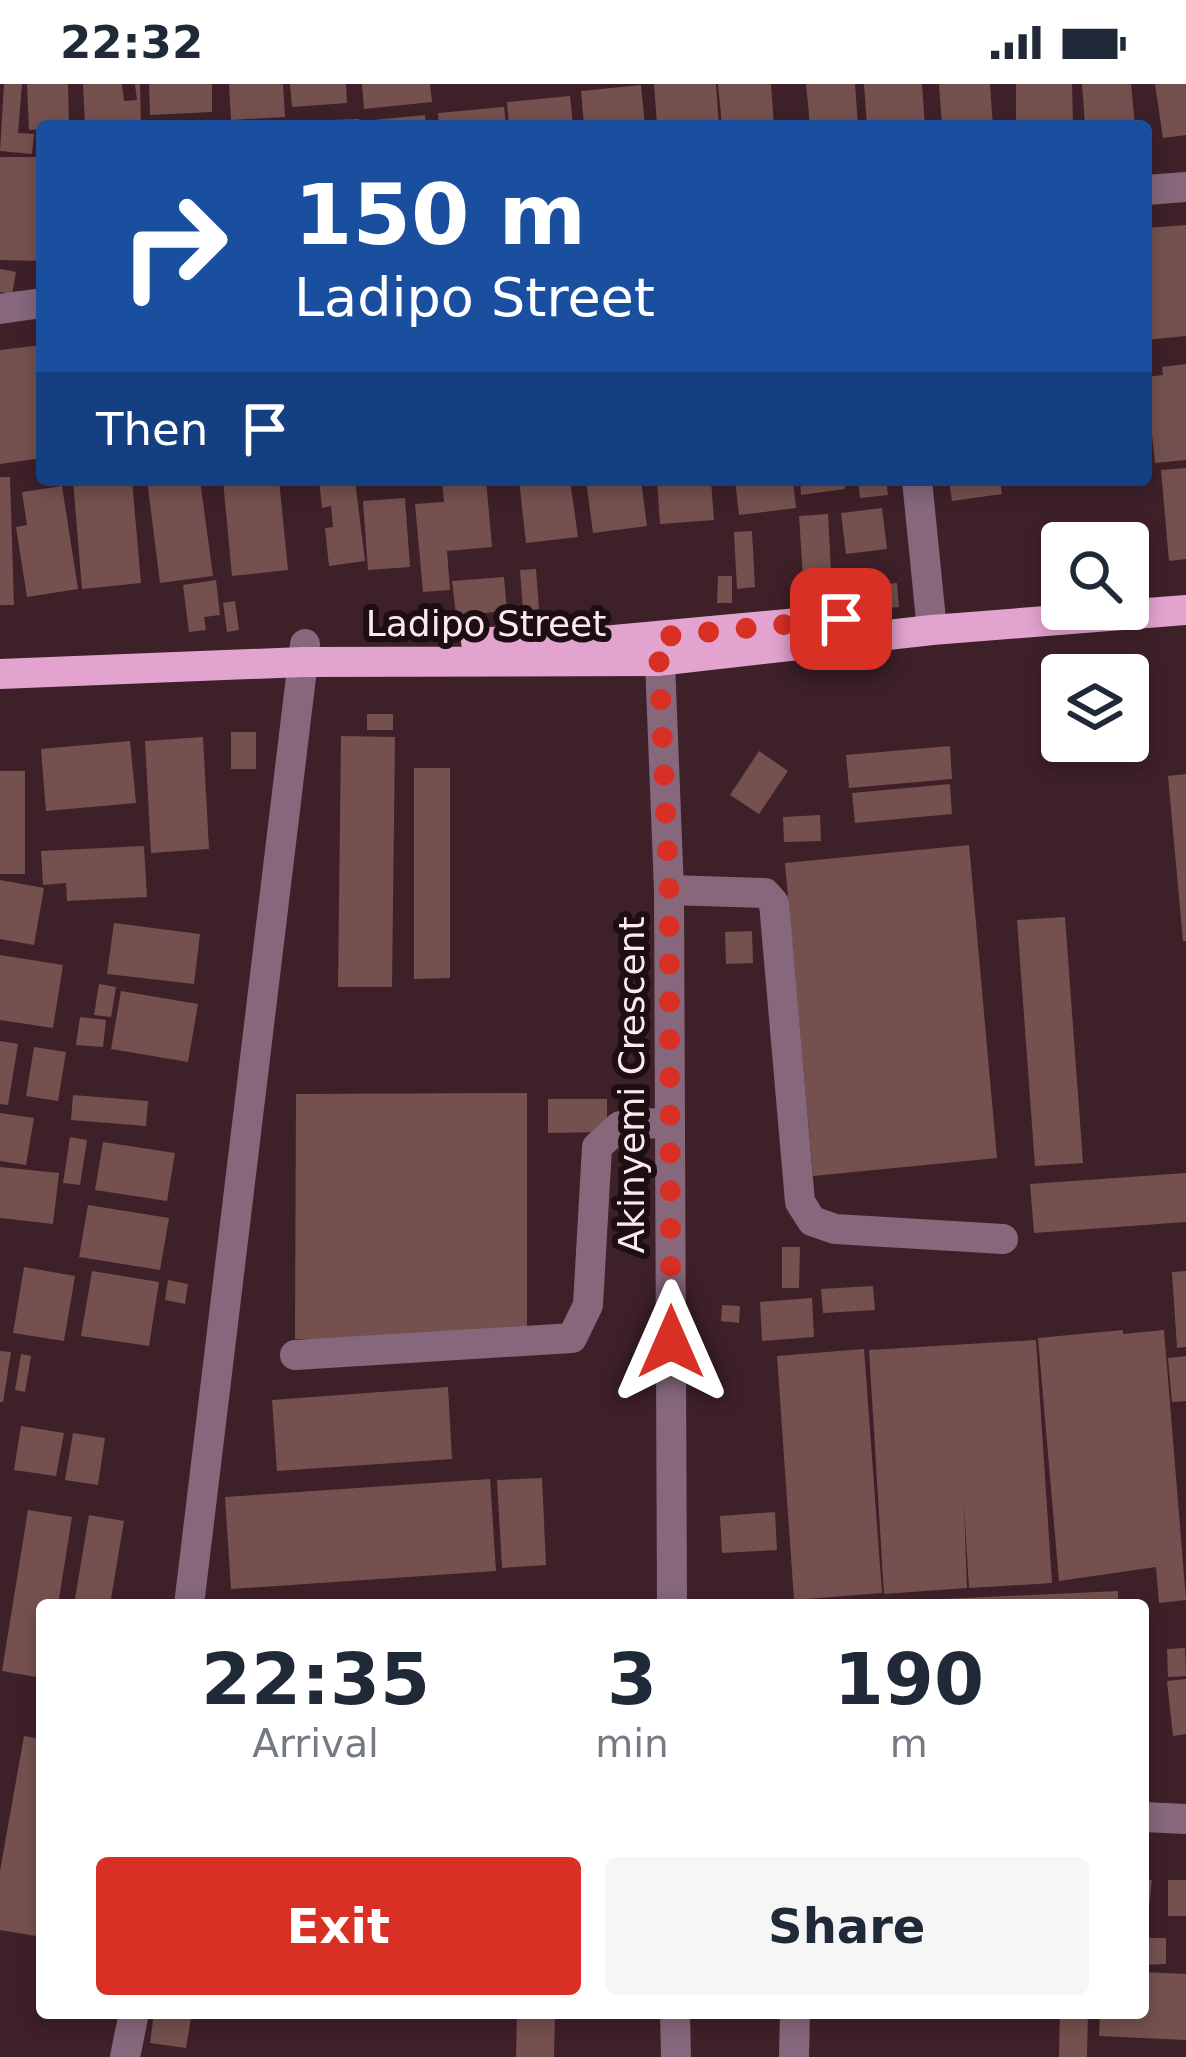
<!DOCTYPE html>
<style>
:root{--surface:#fff;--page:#f6f6f7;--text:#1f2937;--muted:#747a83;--accent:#d93025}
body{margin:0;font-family:"DejaVu Sans",sans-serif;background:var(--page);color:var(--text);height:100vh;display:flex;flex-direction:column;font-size:45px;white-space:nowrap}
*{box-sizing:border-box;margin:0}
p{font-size:39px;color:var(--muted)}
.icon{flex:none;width:66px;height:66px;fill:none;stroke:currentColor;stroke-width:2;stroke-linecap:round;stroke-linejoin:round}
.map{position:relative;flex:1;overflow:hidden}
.drawer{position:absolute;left:36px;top:1515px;width:1113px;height:420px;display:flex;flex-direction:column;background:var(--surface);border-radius:12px;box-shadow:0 6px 18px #0003}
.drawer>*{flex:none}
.hud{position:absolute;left:36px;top:36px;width:1116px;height:366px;border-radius:12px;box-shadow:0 6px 18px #0003;background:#1a4fa0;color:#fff;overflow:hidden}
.fabs{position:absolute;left:1041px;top:438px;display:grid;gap:24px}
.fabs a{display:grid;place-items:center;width:108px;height:108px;border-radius:12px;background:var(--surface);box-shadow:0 6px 18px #0003;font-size:60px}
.pin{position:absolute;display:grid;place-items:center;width:102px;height:102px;color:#fff;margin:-51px;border-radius:24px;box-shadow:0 6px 18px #0006}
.me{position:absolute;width:132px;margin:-66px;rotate:0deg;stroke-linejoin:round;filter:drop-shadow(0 0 9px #0008)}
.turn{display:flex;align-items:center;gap:42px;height:252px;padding:0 60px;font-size:54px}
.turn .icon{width:156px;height:156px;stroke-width:2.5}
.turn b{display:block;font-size:84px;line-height:102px}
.then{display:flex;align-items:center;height:114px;padding:0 60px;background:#0003;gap:24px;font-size:45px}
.eta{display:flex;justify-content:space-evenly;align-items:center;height:204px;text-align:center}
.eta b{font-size:72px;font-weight:700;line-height:84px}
.primary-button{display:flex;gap:24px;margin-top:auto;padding:24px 60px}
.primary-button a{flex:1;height:138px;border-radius:12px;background:var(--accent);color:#fff;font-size:48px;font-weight:700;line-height:138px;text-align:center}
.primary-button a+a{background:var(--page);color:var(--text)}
.status{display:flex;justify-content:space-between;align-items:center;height:84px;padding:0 60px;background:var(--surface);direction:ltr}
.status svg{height:33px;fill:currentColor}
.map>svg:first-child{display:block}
.building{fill:#74514e}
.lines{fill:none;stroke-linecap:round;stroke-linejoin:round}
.minor{stroke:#86677c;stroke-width:30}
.major{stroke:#e3a3cf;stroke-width:30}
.route{stroke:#d93025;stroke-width:21;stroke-dasharray:0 37.8}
.labels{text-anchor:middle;stroke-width:12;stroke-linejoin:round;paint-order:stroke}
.street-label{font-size:36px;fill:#fde8ed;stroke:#1c0e12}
</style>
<div class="status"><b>22:32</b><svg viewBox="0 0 49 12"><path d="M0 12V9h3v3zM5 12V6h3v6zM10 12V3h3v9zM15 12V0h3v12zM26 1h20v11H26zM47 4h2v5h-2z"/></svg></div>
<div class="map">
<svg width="1186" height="1973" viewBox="0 0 1186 1973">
<rect width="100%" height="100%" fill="#3e2029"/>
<!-- building -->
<path class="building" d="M4,0H22L18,49L34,50L32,70L0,67Z
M27,0H68L69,42L29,46Z
M83,0H122L124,17L137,16L135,0H140L141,41L85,42Z
M149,0H212V28L150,31Z
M229,0H283L285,33L231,36Z
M290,0H346L347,19L292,23Z
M362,0H430L432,18L364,25Z
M654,0H716L719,42H657Z
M718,0H771L774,42H722Z
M806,0H855L858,42H810Z
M864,0H922L925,42H867Z
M939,0H990L993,42H942Z
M1016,0H1072L1073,42H1016Z
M1082,0H1131L1135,42H1085Z
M1155,0H1186V51L1163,54Z
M641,1L645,42H584L581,7Z
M570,12L573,42H509L507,18Z
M504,23L506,42H439L438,29Z
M425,31L426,42H373V36Z
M359,35V42H302V37Z
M0,73H42V177L0,176Z
M1186,141V252L1146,256V144Z
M0,185L16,188L12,210L0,208Z
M42,261V374L0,380V266Z
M1186,280V376L1155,379L1146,293L1163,291L1162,283Z
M1186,384V475L1169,477L1161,386Z
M0,393H10L14,521H0Z
M73,396H132L141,499L82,505Z
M147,396H200L213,492L160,499Z
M223,396H279L288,486L232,492Z
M319,396H355L365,477L329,482L325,444L333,443L331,422L322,424Z
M486,396L492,463L447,467L450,506L423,508L415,420L444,418L442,397Z
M519,396H570L578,453L526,459Z
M586,396H641L647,442L593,449Z
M657,396H711L714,436L660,440Z
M735,396H793L796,424L739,431Z
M800,396H845V405L801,411Z
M858,396H886L888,411L860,414Z
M949,396H1000L1002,410L952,417Z
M62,402L78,505L27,513L16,443L27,441L22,408Z
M405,414L410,483L368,486L363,417Z
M882,424L887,465L846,470L841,429Z
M828,430L832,506L804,508L799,432Z
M752,447L755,503L737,505L734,448Z
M536,485L539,525L523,527L520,486Z
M718,492H732V519H717Z
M504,493L507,527L472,530L473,547L458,548L452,497Z
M216,496L220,531L204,533L206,546L189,548L183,501Z
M897,499L899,523L875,525L873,501Z
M854,506L855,523L807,527L806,510Z
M235,517L239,546L227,548L223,519Z
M367,630H393V646H367Z
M231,648H256V685H231Z
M341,652L395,653L392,903H338Z
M203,653L209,765L151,769L145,657Z
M130,657L136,719L46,727L41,665Z
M950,662L952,695L849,704L846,671Z
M759,667L788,687L759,730L730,711Z
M414,684H450V894L414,895Z
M0,687H25V790H0Z
M1186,690V857H1183L1168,692Z
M950,700L952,730L855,739L852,709Z
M820,731L821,757L784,758L783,733Z
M969,761L997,1074L813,1092L785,779Z
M144,762L147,813L67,817L66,799L43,801L41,767Z
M0,796L44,804L34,861L0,855Z
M1065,833L1083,1079L1035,1082L1017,836Z
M114,839L200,850L194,900L107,890Z
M752,847L753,879L726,880L725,848Z
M0,871L63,881L53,944L0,936Z
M99,900L116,903L111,933L94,931Z
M121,907L198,920L188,978L111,965Z
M80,933L106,936L103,963L76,961Z
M0,957L18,960L8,1021L0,1020Z
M34,963L66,968L58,1017L26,1012Z
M527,1009V1254L295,1255L296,1010Z
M73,1011L148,1017L146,1042L71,1036Z
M548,1015H607V1048L548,1049Z
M0,1029L34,1034L26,1081L0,1077Z
M70,1053L87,1056L80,1101L63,1099Z
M103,1058L175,1069L167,1117L95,1106Z
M0,1083L59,1089L53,1140L0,1134Z
M1186,1089V1138L1034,1149L1030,1100Z
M88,1121L169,1134L160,1186L79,1173Z
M782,1163H800L799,1204H782Z
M24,1183L75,1192L64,1257L13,1249Z
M92,1187L159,1198L149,1262L81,1252Z
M1186,1187V1263L1177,1264L1172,1188Z
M168,1196L188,1200L185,1220L165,1216Z
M873,1202L875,1226L823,1229L821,1205Z
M812,1214L814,1253L762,1257L760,1218Z
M722,1221L740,1222L739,1239L721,1237Z
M1123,1246V1250L1164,1246L1186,1516L1159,1519L1156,1483L1059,1497L1038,1254Z
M1036,1256L1052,1499L969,1504L964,1420L967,1504L884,1510L869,1266Z
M864,1265L882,1509L794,1516L777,1272Z
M0,1267L11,1268L3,1318H0Z
M21,1270L31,1272L25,1308L15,1306Z
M1186,1272V1317L1172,1318L1168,1274Z
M448,1303L452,1375L277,1387L272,1316Z
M21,1342L64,1349L56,1392L14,1386Z
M73,1349L105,1354L98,1401L65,1396Z
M542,1394L546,1481L502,1484L497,1396Z
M490,1395L496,1487L231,1505L225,1413Z
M28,1426L72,1433L58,1521H42V1594L2,1587Z
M775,1428L777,1466L722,1469L720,1432Z
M89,1431L124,1437L110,1521H74Z
M1118,1507V1521H899V1517Z
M1185,1564L1186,1592L1168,1593L1167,1565Z
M1186,1595V1650L1173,1652L1167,1597Z
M24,1652L42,1655V1819L36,1852L0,1846V1787Z
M1143,1795L1152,1796L1148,1830L1143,1829Z
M1168,1796H1186V1832H1168Z
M1143,1854H1166V1880L1143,1881Z
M1143,1888L1186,1890V1956L1099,1952L1100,1929H1143Z
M154,1929H192L186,1964L150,1959Z
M517,1929H555L554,1973H516Z
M1060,1929H1088L1087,1973H1059Z"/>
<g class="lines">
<!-- minor -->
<path class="minor" d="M1146,106L1186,103
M0,225L42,219
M917,396L932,546
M659,553L669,806L672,1521
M669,806L765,809L774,819L800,1118L812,1137L835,1145L1003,1155
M295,1271L572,1254L588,1221L597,1063L620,1042L670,1038
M189,1521L305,560
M1143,1733L1186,1735
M675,1929L676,1973
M125,1973L134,1929
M794,1973L795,1929"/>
<!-- major -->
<path class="major" d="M476,558L603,557L841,535
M0,590L303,578L657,577L932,546L1186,526"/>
</g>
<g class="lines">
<!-- route -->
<path class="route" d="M671,1258L669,806L658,553L841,535"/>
</g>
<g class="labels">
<!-- street labels -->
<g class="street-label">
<text x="486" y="552">Ladipo Street</text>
<text transform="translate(631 1001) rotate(-90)" y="13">Akinyemi Crescent</text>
</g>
</g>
</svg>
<div class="fabs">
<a><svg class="icon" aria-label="search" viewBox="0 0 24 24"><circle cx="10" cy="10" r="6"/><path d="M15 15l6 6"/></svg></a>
<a><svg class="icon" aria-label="layers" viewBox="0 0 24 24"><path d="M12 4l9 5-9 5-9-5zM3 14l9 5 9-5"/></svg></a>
</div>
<div class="pin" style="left:841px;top:535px;background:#d93025"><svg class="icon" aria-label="arrive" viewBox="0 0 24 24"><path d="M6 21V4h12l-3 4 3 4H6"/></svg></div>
<svg class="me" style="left:671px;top:1258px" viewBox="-20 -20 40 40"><path d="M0-17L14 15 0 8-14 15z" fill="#d93025" stroke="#fff" stroke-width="4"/></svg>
<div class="hud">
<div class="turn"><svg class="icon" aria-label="right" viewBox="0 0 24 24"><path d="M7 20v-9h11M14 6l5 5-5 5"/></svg><div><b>150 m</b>Ladipo Street</div></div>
<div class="then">Then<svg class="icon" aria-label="arrive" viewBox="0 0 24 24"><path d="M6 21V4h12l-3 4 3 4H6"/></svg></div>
</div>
<section class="drawer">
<div class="eta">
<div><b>22:35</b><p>Arrival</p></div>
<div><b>3</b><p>min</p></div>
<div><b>190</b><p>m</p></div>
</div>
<div class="primary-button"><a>Exit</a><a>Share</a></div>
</section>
</div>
